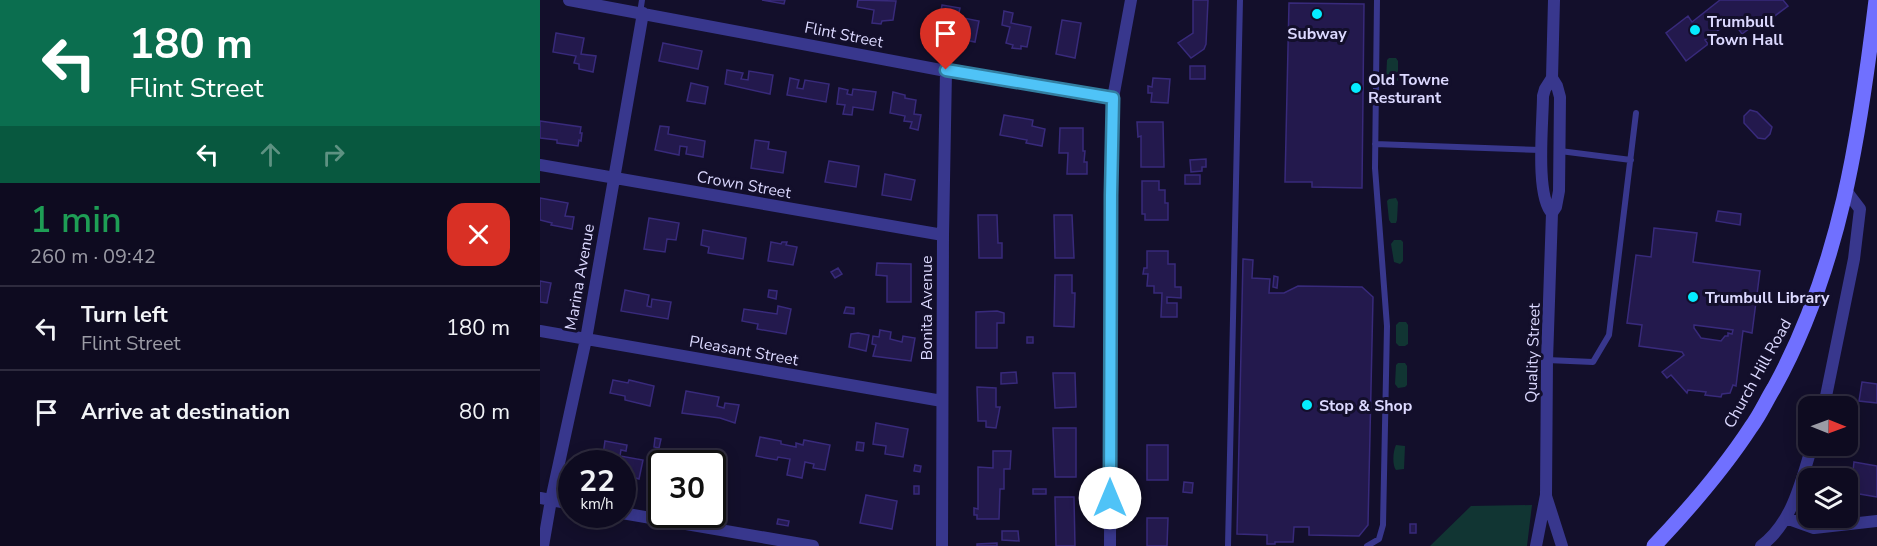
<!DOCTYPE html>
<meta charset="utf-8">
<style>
:root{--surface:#0e0b20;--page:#1c192d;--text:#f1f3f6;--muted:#9b9ba5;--line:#2e2b3e}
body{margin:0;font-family:"Nunito Sans",sans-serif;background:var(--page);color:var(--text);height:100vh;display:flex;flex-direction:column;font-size:22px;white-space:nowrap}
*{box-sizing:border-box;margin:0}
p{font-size:20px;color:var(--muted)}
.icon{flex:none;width:33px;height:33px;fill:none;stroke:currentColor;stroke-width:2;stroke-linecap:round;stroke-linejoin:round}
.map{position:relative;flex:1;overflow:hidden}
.side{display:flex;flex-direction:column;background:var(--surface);width:540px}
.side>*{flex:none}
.guide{background:#0b6e4f;color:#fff;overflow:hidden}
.needle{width:39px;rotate:91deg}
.tools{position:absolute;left:1258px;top:396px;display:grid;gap:12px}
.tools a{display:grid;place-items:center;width:60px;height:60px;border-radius:12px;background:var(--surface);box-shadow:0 3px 15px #0003,0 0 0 2px var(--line);font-size:30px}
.speed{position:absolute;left:18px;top:450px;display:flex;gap:12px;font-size:30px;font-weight:700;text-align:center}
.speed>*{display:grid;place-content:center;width:78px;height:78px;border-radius:50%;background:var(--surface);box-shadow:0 3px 15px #0003,0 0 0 2px var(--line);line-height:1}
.speed small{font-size:15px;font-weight:400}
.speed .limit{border:3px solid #111;border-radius:9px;background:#fff;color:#111}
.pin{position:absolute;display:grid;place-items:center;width:51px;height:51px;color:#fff;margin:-62px -26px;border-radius:50% 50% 50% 0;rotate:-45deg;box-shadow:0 0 6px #0007}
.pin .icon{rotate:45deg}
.me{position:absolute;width:66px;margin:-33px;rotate:0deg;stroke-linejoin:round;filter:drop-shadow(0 0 4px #0008)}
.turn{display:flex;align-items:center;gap:21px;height:126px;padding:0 30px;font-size:27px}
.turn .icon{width:78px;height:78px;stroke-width:2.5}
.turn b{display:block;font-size:42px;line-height:51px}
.lanes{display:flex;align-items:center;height:57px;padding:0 30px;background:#0003;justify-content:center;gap:30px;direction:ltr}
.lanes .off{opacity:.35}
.round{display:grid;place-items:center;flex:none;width:63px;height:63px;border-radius:18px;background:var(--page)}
.headline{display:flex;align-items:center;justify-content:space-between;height:102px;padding:0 30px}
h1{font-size:36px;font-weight:600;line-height:45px;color:#1e9e55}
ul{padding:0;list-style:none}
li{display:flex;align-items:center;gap:18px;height:84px;padding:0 30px;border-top:2px solid var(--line)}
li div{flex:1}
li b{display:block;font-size:22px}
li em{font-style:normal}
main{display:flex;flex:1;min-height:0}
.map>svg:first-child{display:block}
.green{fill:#113533}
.building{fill:#23194d;stroke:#382a7b;stroke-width:1.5;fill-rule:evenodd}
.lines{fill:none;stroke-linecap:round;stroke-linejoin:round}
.lane{stroke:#38378d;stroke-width:6}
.street{stroke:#38378d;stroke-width:12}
.secondary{stroke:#7070ff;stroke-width:15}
.route-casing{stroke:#337fa1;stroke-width:15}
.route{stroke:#4fc3f7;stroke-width:10}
.poi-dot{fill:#05ecff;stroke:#130f2b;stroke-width:2}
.labels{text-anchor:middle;stroke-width:6;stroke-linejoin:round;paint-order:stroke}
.poi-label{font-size:16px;font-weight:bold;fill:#dcd9ff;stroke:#130f2b;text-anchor:start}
.street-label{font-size:16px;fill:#dcd9ff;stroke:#130f2b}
</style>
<main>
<section class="side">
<div class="guide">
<div class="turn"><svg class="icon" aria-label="left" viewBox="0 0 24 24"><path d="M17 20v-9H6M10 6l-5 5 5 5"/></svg><div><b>180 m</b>Flint Street</div></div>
<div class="lanes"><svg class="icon" aria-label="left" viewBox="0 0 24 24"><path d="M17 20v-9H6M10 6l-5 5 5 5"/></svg><svg class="icon off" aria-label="ahead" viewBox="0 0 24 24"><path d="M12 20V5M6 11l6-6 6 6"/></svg><svg class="icon off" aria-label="right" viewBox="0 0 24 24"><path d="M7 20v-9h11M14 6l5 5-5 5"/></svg></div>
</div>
<div class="headline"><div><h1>1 min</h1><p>260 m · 09:42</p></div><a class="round" style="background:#d93025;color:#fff"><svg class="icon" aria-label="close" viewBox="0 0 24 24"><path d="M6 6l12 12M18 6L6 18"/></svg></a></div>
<ul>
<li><svg class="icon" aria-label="left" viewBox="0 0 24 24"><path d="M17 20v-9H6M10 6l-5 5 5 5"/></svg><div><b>Turn left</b><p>Flint Street</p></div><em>180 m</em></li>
<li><svg class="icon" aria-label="arrive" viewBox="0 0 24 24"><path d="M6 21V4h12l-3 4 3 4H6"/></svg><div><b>Arrive at destination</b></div><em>80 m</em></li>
</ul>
</section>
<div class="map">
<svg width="1337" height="546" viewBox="0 0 1337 546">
<rect width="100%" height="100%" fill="#130f2b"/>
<!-- green -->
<path class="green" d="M849,58H856L858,61V80L856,83L846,81L847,60Z
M856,198L858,202L857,220L856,223H851L849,220L847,201L849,199Z
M854,240H861L863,242V261L860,264L854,262L851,244Z
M859,322H866L868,325V344L865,346H859L856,343V325Z
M858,363H865L867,366V385L865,387L858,388L855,384L856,365Z
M856,445L865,446L864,469L856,470C852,465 853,451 856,445Z
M992,505L987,546H890L931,506Z"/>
<!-- building -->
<path class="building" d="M222,0H245L244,4Z
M318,0L356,1L353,20L342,21L341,24L332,23L334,10L317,7Z
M653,0H668L666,44L664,49L651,58L638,43L653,33Z
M1180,0H1243L1248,6L1220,27L1217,23L1202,34L1192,20L1176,32L1178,36L1171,41L1168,38L1165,40L1168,44L1146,61L1126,33L1148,16L1152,22Z
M749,3L824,4L822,188L772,187V182H745Z
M402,5L420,8L418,17L439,21L435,42L415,38L417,21L400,18Z
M464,11L473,13L471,23L491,27L487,47L481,46V49L472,48L473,45L466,43L470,27L462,25Z
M522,20L541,23L535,58L516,54Z
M16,33L44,38L41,54L56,56L53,72L39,69V64L34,63L36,56L13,52Z
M123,43L162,51L158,69L119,61Z
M650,66H665V79H650Z
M187,70L203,73L201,79L208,80L209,71L233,75L230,94L185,84Z
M250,78L259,80L257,88L263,89L265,80L289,84L286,102L247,95Z
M613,78L630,79L628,103L611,102L612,93H608V86L612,87Z
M151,83L168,87L165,104L147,101Z
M299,88L308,90L307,94L312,95L313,89L336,92L333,110L313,107L312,115L303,114L305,105L297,104Z
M353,92L365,95V98L376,100L374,114L381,115L378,130L370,128L372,122L364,121L365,116L350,113Z
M1210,110L1217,112L1232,127L1230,134L1225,139L1218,138L1204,123V116Z
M464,115L493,120L492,126L505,129L502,146L486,143L487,140L460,135Z
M0,121L41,127L40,133H42L41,141L39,140L38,146L17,143V140L0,138Z
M597,122H623L624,167H601V136L598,137Z
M120,126L129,127L128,134L165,141L163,157L146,154L147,147L140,146L139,155L115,150Z
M520,128H543V151H545L544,162H547V174H527L528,153H519Z
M215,140L229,142L228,149L246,152L243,173L211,168Z
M666,159V167H662V171L651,172L650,160Z
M289,161L319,166L316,187L285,182Z
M345,174L375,180L371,200L342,195Z
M645,175H660V184H645Z
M602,181H619V190H625V203H628V220H605V214H602Z
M0,198L28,203L25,216L34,217L32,229L11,225L12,223L0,220Z
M1178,211L1201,214L1200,225L1176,221Z
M438,215H457L458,243H462V258H439Z
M514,215H532L534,258H515Z
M109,218L139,223L136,240L127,239L125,252L104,249Z
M1114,228L1157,233L1153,262L1220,271L1212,333L1203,331L1196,386L1193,385L1190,393L1182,394L1181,397L1165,395L1166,392L1148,390L1147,393L1131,375L1127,378L1122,372L1144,355L1142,352L1099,346L1102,325L1087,323L1096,255L1111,257ZM1154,325L1193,330L1192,334L1188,333V336H1185L1181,341L1161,338L1154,328Z
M163,230L206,238L203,259L168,253L169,247L161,245Z
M231,242L241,244L242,242H247L246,245L257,247L253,265L228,261Z
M607,251H628V264H635V287H641V298L627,297V303H637V317H621L622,293H614V286H607L608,274H603L604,268H607Z
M703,259L713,260L712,278L730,279L729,293H744L758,286L822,287L833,297L828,525L819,536L769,535V527H754L753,542H735V544H727V535L697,534Z
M337,263L371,264V302H347V276L336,275Z
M298,268L302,274L295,278L291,272Z
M515,275H532V293H535L534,327L514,326Z
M734,276L738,277L737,288L733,287Z
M0,281L11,283L7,303L0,302Z
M85,290L109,295L107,306L111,307L112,299L131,302L128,319L81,311Z
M229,290L237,291L236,299L228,297Z
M238,306L251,309L246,334L217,329L218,324L202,321L204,309L237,314Z
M306,307L314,308V314L304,313Z
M457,311L464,313V323H457V348H436V312Z
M340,330L351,332L350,339L362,342L363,336L375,338L371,361L333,356L336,345L332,344L333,336L339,337Z
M318,333L329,335L326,351L309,347L311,334Z
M487,337H493V343H487Z
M476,372L477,383L461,384V373Z
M513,373H535L536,407L515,408Z
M73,380L88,383L89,380L114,386L110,406L85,400V396L70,393Z
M1322,382L1337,384V403L1319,401Z
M437,387L456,388V407H460L456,428L446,427V421H438Z
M146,391L179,397L177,406L184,408L185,403L199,405L195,423L180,418L142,413Z
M336,423L368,429L363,457L345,454L346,446L333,444Z
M513,428H536V477H515Z
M220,437L241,441V444L256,447V443L263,445L264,440L290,445L285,470L273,468L274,464L265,462L262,478L247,475L250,459L238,457L237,460L216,456Z
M115,438L121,439L119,448L114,447Z
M65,441L87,445L86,451L81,450L80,456L103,460L99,479L92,477L91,480L85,479L86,476H82V464H54L58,454L63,455Z
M317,442L324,443L323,451L316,450Z
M607,445H628V480H607Z
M453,451H471L470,469H464V489H460L459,519H437V515H434V508L438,509V467L453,468Z
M1314,462L1337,466V497L1308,492V478H1303L1305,470L1313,471Z
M375,465L381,466L380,472L374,471Z
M172,473L186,475L182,492L172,490Z
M644,482L653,483L652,493L643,492Z
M374,486H379V494H374Z
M493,489H506V494H493Z
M326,495L357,501L352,529L320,523Z
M515,497H534L535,546H516Z
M607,518H628L627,546H607Z
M238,519L249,521L248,526L237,524Z
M870,524H876V533H870Z
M462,531H478L479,541L462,540Z
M457,543V546H437V544Z"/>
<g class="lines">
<!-- lane -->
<path class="lane" d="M100,13L102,0
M835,144L1001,150
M1020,151L1091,160
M1007,360L1053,362L1069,335L1096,113
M688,546L700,0
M827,546L839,539L843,525L847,326L835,168L837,0"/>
<!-- street -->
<path class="street" d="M29,0L406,71L573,98
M0,165L403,235
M1012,213C995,196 1003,121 1003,96L1005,89L1012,78
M0,331L402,401
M1284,406L1314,259L1320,209L1307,192
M1006,496L1022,546
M0,498L32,504
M82,513L273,546
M1246,518L1274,528L1337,521
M3,546L11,500L46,339L103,13
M402,546L403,235L406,71
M570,546L571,141L573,98L591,0
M996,546L1006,495L1007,360L1012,213L1016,207L1019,191L1020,97L1017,86L1012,78L1014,0
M1221,546C1253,522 1261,481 1272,446"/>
<!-- secondary -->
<path class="secondary" d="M1114,546C1149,509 1183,470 1211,427C1220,415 1226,401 1234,388C1300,268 1320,134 1336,0"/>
</g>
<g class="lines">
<!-- route casing -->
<g class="route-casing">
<path id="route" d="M406,70L573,98L571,195L570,498"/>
</g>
<!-- route -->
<use href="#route" class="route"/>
</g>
<!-- markers -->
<g class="poi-dot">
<circle cx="777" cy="14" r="6"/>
<circle cx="1155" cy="30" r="6"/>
<circle cx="816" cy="88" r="6"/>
<circle cx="1153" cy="297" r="6"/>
<circle cx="767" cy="405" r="6"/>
</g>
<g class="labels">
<!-- poi labels -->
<g class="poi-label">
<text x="1167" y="27">Trumbull<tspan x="1167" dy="18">Town Hall</tspan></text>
<text x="777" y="39" text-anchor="middle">Subway</text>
<text x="828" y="85">Old Towne<tspan x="828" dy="18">Resturant</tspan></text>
<text x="1165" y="303">Trumbull Library</text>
<text x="779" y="411">Stop &amp; Shop</text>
</g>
<!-- street labels -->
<g class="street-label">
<text transform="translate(304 34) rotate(11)" y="6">Flint Street</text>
<text transform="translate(204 184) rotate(10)" y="6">Crown Street</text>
<text transform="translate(39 277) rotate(-80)" y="6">Marina Avenue</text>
<text transform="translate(386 308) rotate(-90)" y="6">Bonita Avenue</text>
<text transform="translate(204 350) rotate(10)" y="6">Pleasant Street</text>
<text transform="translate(992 353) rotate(-88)" y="6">Quality Street</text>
<text transform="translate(1217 373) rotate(-61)" y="6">Church Hill Road</text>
</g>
</g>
</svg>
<div class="tools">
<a><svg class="needle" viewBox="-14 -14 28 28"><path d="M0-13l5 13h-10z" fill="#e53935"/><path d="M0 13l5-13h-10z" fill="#9b9ba5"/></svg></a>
<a><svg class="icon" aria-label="layers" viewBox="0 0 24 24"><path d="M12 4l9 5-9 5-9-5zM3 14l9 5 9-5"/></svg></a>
</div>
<div class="speed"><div>22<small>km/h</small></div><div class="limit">30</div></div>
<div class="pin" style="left:406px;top:70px;background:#d93025"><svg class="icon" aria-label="arrive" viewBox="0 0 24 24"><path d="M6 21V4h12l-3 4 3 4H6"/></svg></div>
<svg class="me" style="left:570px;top:498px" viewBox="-20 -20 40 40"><circle r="19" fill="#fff"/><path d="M0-13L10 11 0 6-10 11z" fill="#4fc3f7"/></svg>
</div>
</main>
